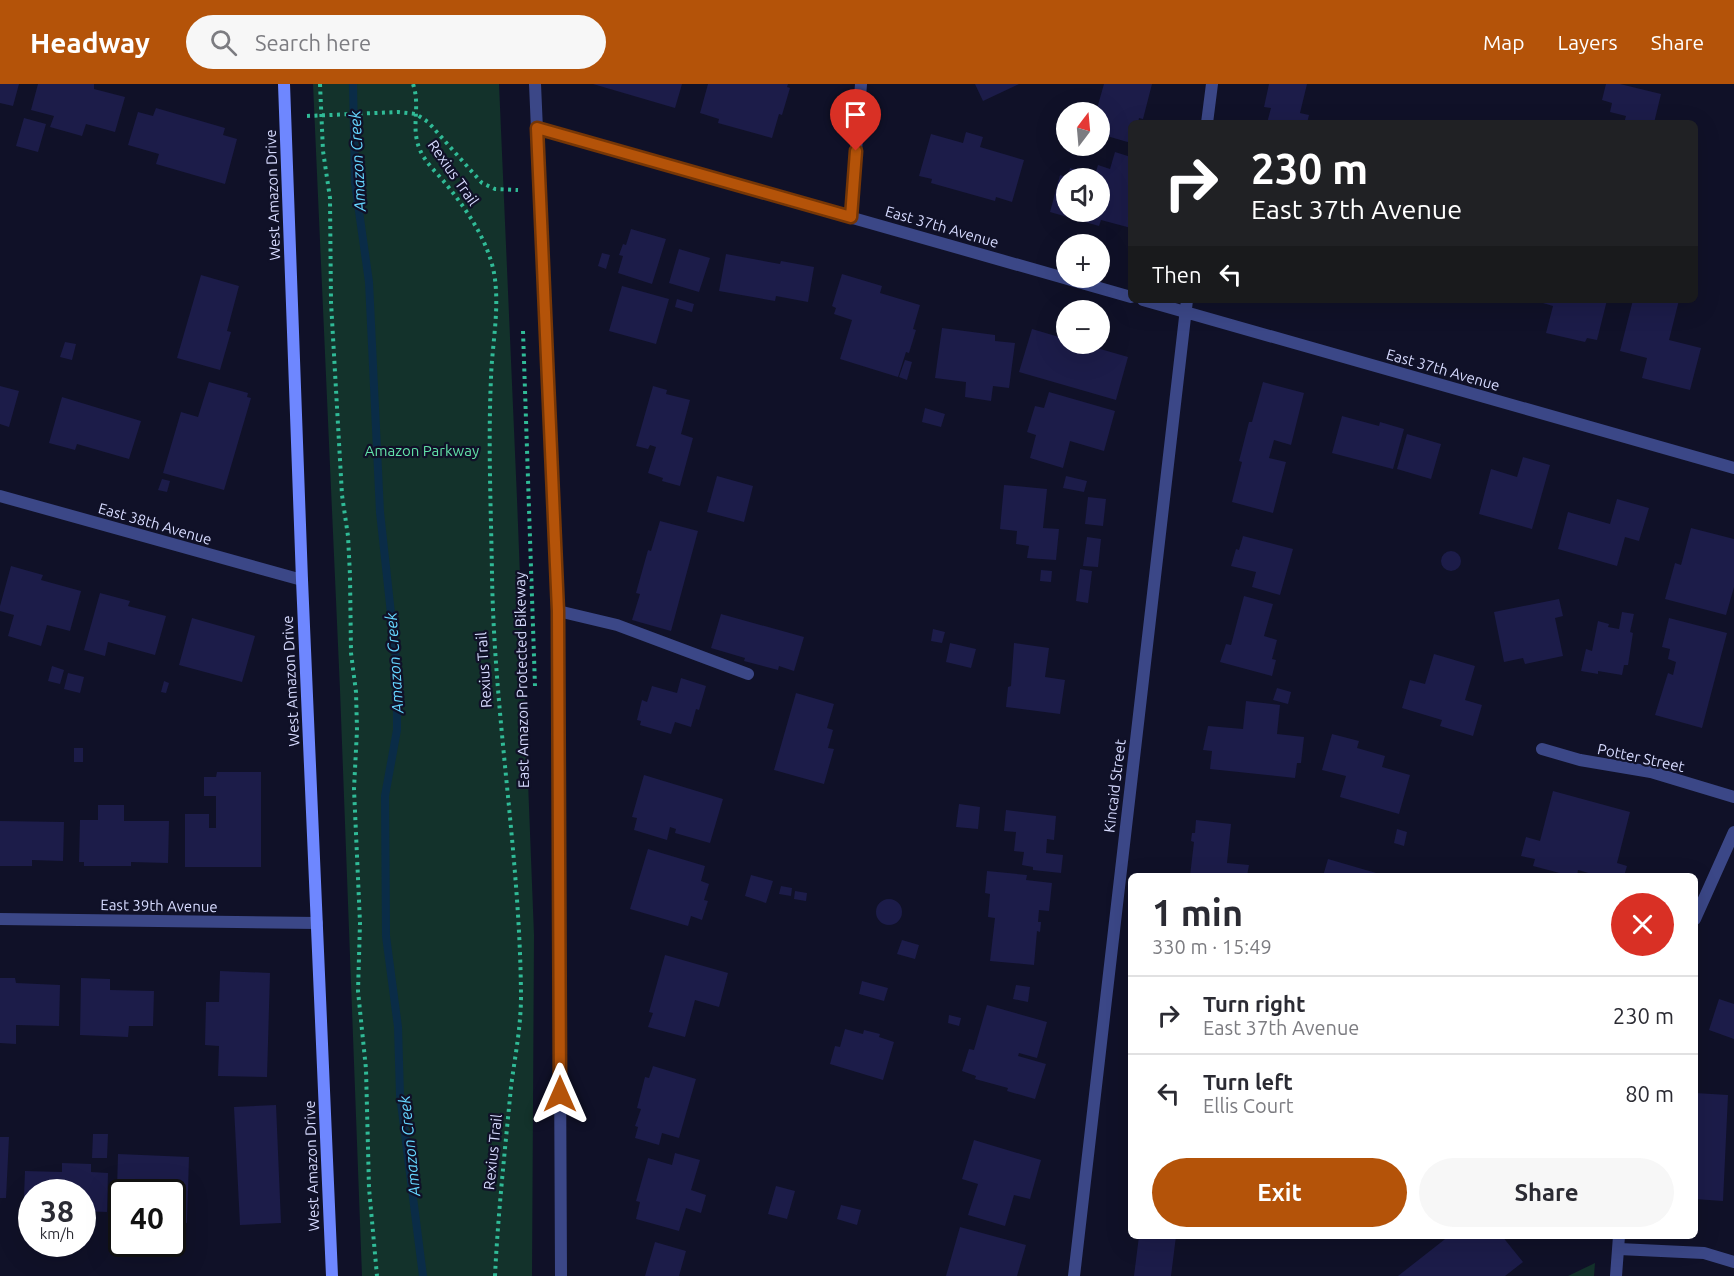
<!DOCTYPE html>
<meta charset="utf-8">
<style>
:root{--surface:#fff;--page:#f7f7f7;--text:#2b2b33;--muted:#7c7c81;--line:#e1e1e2;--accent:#b45309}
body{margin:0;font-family:Ubuntu,sans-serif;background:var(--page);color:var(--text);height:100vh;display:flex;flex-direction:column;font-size:22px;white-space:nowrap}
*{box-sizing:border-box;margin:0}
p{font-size:20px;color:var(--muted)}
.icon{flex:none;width:33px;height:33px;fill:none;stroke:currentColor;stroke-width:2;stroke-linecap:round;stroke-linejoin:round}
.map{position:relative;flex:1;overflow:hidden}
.sheet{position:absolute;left:1128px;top:789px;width:570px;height:366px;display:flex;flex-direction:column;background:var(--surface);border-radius:9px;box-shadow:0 6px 24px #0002}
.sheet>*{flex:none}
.hud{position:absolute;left:1128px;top:36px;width:570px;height:183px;border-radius:9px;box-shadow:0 6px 24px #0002;background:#202124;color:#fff;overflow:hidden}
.needle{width:39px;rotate:16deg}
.tools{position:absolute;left:1056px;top:18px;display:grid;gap:12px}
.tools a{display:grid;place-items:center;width:54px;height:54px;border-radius:50%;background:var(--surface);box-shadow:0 6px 24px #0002;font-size:30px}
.speed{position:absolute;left:18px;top:1095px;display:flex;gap:12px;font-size:30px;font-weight:700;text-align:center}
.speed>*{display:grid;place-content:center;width:78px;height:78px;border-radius:50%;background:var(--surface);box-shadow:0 6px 24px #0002;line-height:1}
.speed small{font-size:15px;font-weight:400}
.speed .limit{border:3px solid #111;border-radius:9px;background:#fff;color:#111}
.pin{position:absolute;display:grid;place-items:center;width:51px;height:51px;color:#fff;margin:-62px -26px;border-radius:50% 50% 50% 0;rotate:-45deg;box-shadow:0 0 6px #0007}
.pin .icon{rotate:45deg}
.me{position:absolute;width:66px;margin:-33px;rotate:0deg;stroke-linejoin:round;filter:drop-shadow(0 0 4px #0008)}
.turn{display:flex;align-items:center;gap:21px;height:126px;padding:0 24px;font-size:27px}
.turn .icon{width:78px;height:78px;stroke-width:2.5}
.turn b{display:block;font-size:42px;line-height:51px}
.then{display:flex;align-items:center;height:57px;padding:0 24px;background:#0003;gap:12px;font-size:22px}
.round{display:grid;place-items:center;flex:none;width:63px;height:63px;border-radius:32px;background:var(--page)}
.headline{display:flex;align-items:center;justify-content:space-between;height:102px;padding:0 24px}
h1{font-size:36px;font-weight:700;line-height:45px}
.cta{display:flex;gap:12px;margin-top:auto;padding:12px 24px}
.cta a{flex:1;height:69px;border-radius:36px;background:var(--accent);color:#fff;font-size:24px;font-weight:700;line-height:69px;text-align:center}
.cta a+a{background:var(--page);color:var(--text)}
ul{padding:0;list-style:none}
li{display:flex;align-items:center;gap:18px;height:78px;padding:0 24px;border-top:2px solid var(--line)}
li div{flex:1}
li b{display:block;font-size:22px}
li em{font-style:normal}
header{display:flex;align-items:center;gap:36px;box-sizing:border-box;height:84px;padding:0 30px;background:var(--accent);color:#fff}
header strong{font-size:28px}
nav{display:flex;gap:33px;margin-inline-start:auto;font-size:21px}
.search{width:420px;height:54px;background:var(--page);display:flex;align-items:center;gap:15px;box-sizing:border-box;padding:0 21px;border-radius:33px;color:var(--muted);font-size:22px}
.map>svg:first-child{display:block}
.green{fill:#13322b}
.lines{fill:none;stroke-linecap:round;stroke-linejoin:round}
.stream{stroke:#0a2c47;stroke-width:8}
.building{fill:#1c1c49}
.path{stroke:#30bb97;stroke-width:4;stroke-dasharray:3 4.5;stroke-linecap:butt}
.service{stroke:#3b4787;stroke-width:12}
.minor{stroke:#3b4787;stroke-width:12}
.tertiary{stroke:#3b4787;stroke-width:12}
.secondary{stroke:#6e87ff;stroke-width:12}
.route-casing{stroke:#753606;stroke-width:15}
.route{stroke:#b45309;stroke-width:10}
.labels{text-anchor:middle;stroke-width:4.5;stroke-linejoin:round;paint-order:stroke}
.street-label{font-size:15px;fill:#d7dbff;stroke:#101128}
.park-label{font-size:15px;fill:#62e1a8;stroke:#101128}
.water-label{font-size:16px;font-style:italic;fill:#65d6ff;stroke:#101128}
</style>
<header>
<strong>Headway</strong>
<div class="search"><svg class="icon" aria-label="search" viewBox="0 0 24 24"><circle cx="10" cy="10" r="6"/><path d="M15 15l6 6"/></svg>Search here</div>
<nav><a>Map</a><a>Layers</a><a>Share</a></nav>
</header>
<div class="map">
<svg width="1734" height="1192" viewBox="0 0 1734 1192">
<rect width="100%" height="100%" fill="#101128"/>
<!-- green -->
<path class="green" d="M313,0H499L517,415L534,851L532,1192H362L340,606Z
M1595,1179L1594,1192H1568Z"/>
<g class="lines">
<!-- stream -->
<path class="stream" d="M353,0L355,99L369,198L380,428L397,585V646L385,712L386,852L398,943L400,1011L423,1192"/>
</g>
<!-- building -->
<path class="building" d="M0,0H19L13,22L0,19Z
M38,0H94V5L125,13L115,48L86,40L82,52L50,43L54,32L31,26Z
M593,0H682L675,24Z
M708,0H788L787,3L790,4L782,31L779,30L772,54L718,39L719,35L700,29Z
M975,0H1019L983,17Z
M1104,0H1152L1143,35L1139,34L1138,39H1131V59L1100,50V28H1096Z
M1269,0H1307L1300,29L1309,31L1307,39H1267L1271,24L1264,23Z
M1606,0H1620L1661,10L1654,39H1624L1626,32L1610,28L1612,19L1602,16Z
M156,24L225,44L223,51L237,55L225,100L156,80L159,70L128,61L138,28L153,32Z
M24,34L46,40L38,68L16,62Z
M966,48L983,53L980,63L1024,76L1012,118L996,113L995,117L931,99L932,95L919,92L931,50L963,59Z
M1115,68L1131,73V144L1101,136L1099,142L1050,128L1060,91L1066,93V128H1100V94H1068L1070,84L1095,91L1098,81L1110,85Z
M631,145L666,155L652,200L618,189L623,172L619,171L623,160L626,161Z
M679,165L710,174L699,208L669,199Z
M602,169L610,171L606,185L598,182Z
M726,170L780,180L781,177L814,183L808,218L776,212L775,217L719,207Z
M842,190L882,202L880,209L920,221L913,245L916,246L909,269L906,268L898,293L840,275L852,236L834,230L836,224L832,222Z
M201,191L239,202L227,247L231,248L220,286L177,274Z
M622,202L669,215L656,260L609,247Z
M677,215L694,220L692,228L675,223Z
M1533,216H1607L1597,256L1587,254L1585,258L1546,249L1553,222Z
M1633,216H1679L1669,256L1701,264L1690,306L1642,294L1647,274L1620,267Z
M942,244L995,251V257L1015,259L1009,304L993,302L991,317L965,313L966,298L935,294Z
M1032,245L1066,255V260H1083L1128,273L1116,316L1019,288Z
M65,258L76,260L72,276L60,273Z
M905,276L912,278L907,296L899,293Z
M209,298L248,309L247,313L251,314L224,406L163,389L181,328L198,333Z
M1263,298L1304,309L1291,361L1274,356L1269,374L1286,378L1273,429L1232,418L1242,378L1239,377L1249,338H1252Z
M0,302L19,307L9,343L0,340Z
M653,302L667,306L666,310L690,316L681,350L693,354L680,402L662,397L663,394L648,389L656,363L650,361L648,365L636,362Z
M1049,308L1115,327L1104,367L1070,357L1063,384L1030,374L1036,351L1027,348L1035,322L1044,324Z
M62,313L141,337L129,375L77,360L75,366L49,359Z
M925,324L945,330L941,343L922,338Z
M1342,332L1379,342L1380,338L1404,345L1393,385L1332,369Z
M1407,350L1441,360L1431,395L1397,385Z
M1523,373L1550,381L1532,445L1479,430L1491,385L1517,393Z
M717,392L753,402L744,438L707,428Z
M1066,392L1087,397L1084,408L1063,404Z
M162,395L170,397L167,408L158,406Z
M1004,401L1047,405L1043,444L1059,445L1056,476L1027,474L1029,462L1016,460L1017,447L1000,445Z
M1088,413L1106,415L1103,442L1085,440Z
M1617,415L1649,424L1639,457L1625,453L1617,482L1558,465L1568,428L1610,440Z
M660,437L698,447L671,547L632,536L640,510L636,509L648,466L651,467Z
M1691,444L1734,455V503L1726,531L1665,515L1675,479L1681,481Z
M1243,452L1293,465L1280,511L1252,503L1256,488L1231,482L1236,465L1239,466Z
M1087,453L1101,455L1098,483L1083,482Z
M1441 477a10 10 0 1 1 20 0a10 10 0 1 1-20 0Z
M11,482L43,491L41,496L81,507L70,547L47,541L41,562L8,552L14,531L0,527V522Z
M1080,485L1092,487L1088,519L1076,517Z
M1041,486L1052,487L1051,498L1040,497Z
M100,509L130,517L128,522L166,532L155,571L108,558L105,572L84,566Z
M1244,512L1273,520L1264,552L1277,556L1272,575L1276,576L1272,592L1220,578L1226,560L1231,561Z
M1559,515L1563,532L1555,534L1563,572L1525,580L1523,574L1504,578L1494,528Z
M1622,528L1634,530L1630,548L1633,549L1628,581H1624L1622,591L1598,587V590L1581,587L1586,565L1592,567L1598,537L1609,540L1608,543L1619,545Z
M721,530L804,553L794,587L779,582L778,586L744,577L745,574L711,564Z
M192,534L255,552L242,598L179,581Z
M1669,534L1727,549L1702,644L1655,631L1668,589L1673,591L1676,578L1668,575L1670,565L1662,563Z
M933,545L945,548L942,559L931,557Z
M950,559L976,565L971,584L946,578Z
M1014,559L1049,564L1045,593L1065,596L1060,630L1006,623L1008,603L1011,602Z
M1434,570L1475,582L1465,616L1482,621L1473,652L1440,642L1442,636L1402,624L1410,596L1425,600Z
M52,582L64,586L60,600L48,597Z
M68,589L84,593L80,609L64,605Z
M681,594L706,602L699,626L696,625L691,643L675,638L671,650L640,641L641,637L637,636L642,616L647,618L652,602L677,609Z
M164,597L169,599L166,609L161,608Z
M1277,604L1291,608L1288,620L1273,616Z
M796,609L834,620L827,644L833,646L828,664L834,665L824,700L774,686Z
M1246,617L1280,621L1277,650L1304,653L1301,679H1297L1295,694L1210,685L1212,667L1203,666L1208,642L1243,645Z
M1332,650L1359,657L1357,664L1385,672L1382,683L1410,691L1399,730L1340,713L1346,692L1322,686Z
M74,664H83V678H74Z
M217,688H261V783H185V730H209V744H216V712H204V693H216Z
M644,691L723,715L710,759L675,749L676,745L670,743L667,756L634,746L637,734L632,733Z
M1553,707L1630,728L1617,779L1627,782L1624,792H1599L1578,786L1577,792H1571L1533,782L1535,775L1521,772L1526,753L1540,757Z
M959,720L980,723L978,745L956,743Z
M98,721H124V737H169L168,779L131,778V782H84V778H79L80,736H98Z
M1006,726L1056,732L1054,756L1047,755L1046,769L1063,771L1061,789L1033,786V783L1022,781L1024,768L1014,767L1016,748L1004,747Z
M1196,736L1231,740L1227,779L1249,781L1247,792H1190L1194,758L1191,757L1192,749H1195Z
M0,737L64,738L63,777L32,776V782H0Z
M1397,745L1407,748L1404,762L1394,759Z
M648,765L705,782L701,797L709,800L704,816L708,817L702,836L691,832L688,842L630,825Z
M1328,775L1383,791V792H1323Z
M987,787L1027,791L1026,796L1052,799L1049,827L1039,826L1038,838H1041L1040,848L1037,847L1034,881L990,877L995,834L988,833L990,810L985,809Z
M751,791L773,797L766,819L745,812Z
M781,802L792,804L791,812L779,810Z
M795,807L807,809L806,817L794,815Z
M876 828a13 13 0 1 1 26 0a13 13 0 1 1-26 0Z
M902,856L919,861L915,875L897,870Z
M665,871L728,889L719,923L695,916L685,953L648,943L653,929L649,928Z
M220,887L270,889L267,993L218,992L219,962L205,961L206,918H219Z
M0,894H15L16,899L60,901L59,942L16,941V960L0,959Z
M81,894L110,895V906L154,907L153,942H129L128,953L80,951Z
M862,897L888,904L884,917L859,910Z
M1016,901L1030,903L1028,918L1013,915Z
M1719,915L1734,920V955L1709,946Z
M987,921L1047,938L1037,974L1019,969L1018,972L1046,980L1035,1015L1007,1007L1008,1004L975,995L976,992L962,987L969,965L974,966Z
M949,931L961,934L959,942L948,939Z
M845,945L863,950L864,946L880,950L879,953L894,958L883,996L830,980L835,962L840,963Z
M653,982L696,995L679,1054L662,1049L659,1061L635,1054L638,1043L635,1042L641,1025L637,1024L645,993L649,994Z
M1695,1009L1728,1011L1723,1117L1695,1115Z
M276,1021L281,1139L240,1141L234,1023Z
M93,1050H108L107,1074H92Z
M0,1053H9L6,1114H0Z
M974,1056L1041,1076L1030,1115L1014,1111L1005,1142L968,1131L978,1100L962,1095Z
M675,1069L700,1076L691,1106L706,1111L701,1129L686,1124L679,1147L636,1135L640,1118L636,1117L648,1074L672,1081Z
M118,1070L189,1073L187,1139L172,1138V1108L117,1105Z
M62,1079L91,1080V1088L108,1089L107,1128L82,1127V1108H32V1138H23L25,1087L62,1088Z
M776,1102L795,1107L787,1135L768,1130Z
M841,1121L861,1126L857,1141L837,1135Z
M960,1143L1026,1161L1017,1192H946Z
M1139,1152H1176L1171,1192H1134Z
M1449,1152H1502L1523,1178L1505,1192H1398Z
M655,1158L686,1167L679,1192H645Z"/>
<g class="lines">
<!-- path -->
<path class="path" d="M320,0L323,67L330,114L331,218L342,411L348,452L350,491L351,569L356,608L357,646L354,705L360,839L358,907L366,985L369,1104L377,1192
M413,0C421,23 410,43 420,66C425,78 437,89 446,100C466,125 485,152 493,184C501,220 492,259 491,294C488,360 491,425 492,490C494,631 520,771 521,912C521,943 515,972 511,1003C505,1066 498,1129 495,1192
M307,32L398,28L416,30L428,38L482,99L495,105L518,106
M523,247L535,602"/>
<!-- service -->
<path class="service" d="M558,527L617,541L748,590
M1542,665L1580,676L1651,688L1734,713"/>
<!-- minor -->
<path class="minor" d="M1207,39L1212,0
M536,44L1131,213
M851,133L861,0
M1143,216L1734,384
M0,412L302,496
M0,835L317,839
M1695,835L1734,748
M1619,1165L1704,1169L1734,1178
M1074,1192L1187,216
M1616,1192L1619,1152"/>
<!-- tertiary -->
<path class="tertiary" d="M535,0L558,527L561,1192"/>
<!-- secondary -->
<path class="secondary" d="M284,0L302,496L332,1192"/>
</g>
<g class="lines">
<!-- route casing -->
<g class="route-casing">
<path id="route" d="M560,1010L558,527L537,44L851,133L856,67"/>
</g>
<!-- route -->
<use href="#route" class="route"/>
</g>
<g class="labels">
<!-- street labels -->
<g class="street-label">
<text transform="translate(453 89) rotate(55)" y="5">Rexius Trail</text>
<text transform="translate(273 111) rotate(-92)" y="5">West Amazon Drive</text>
<text transform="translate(942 143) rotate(16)" y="5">East 37th Avenue</text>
<text transform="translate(1443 286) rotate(16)" y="5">East 37th Avenue</text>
<text transform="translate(155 440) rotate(16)" y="5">East 38th Avenue</text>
<text transform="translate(484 586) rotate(-94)" y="5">Rexius Trail</text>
<text transform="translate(522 596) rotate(-91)" y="5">East Amazon Protected Bikeway</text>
<text transform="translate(291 597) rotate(-93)" y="5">West Amazon Drive</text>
<text transform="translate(1641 674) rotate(12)" y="5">Potter Street</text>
<text transform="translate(1115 702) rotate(-83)" y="5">Kincaid Street</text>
<text transform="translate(159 822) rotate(1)" y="5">East 39th Avenue</text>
<text transform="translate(493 1068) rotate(-84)" y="5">Rexius Trail</text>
<text transform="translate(312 1082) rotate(-92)" y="5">West Amazon Drive</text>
</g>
<!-- park labels -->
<g class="park-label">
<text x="422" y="372">Amazon Parkway</text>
</g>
<!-- water labels -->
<g class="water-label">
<text transform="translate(357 77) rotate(-93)" y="6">Amazon Creek</text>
<text transform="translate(394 579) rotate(-94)" y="6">Amazon Creek</text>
<text transform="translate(409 1062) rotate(-96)" y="6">Amazon Creek</text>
</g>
</g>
</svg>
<div class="tools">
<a><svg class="needle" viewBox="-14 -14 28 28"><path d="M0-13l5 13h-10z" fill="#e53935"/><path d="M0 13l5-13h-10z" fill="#7c7c81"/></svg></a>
<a><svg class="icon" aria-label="sound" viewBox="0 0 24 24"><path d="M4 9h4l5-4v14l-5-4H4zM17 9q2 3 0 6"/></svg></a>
<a>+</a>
<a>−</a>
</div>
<div class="speed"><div>38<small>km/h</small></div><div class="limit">40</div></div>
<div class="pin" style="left:856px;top:67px;background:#d93025"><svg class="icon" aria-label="arrive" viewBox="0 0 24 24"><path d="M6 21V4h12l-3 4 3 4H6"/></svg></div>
<svg class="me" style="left:560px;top:1010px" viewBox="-20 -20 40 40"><path d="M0-17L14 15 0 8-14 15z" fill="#b45309" stroke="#fff" stroke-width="4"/></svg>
<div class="hud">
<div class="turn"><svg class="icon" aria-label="right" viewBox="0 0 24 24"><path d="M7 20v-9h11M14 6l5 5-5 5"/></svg><div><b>230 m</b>East 37th Avenue</div></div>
<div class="then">Then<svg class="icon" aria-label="left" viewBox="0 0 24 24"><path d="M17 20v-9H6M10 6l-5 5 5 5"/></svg></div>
</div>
<section class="sheet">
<div class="headline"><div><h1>1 min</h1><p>330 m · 15:49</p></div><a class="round" style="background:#d93025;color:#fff"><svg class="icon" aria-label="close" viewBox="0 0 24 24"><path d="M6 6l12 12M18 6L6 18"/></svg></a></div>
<ul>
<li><svg class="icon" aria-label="right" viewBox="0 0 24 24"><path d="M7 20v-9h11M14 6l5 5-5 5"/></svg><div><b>Turn right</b><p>East 37th Avenue</p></div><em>230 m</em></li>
<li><svg class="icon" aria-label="left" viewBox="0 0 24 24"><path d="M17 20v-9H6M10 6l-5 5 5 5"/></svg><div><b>Turn left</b><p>Ellis Court</p></div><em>80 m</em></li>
</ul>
<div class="cta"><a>Exit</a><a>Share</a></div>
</section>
</div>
